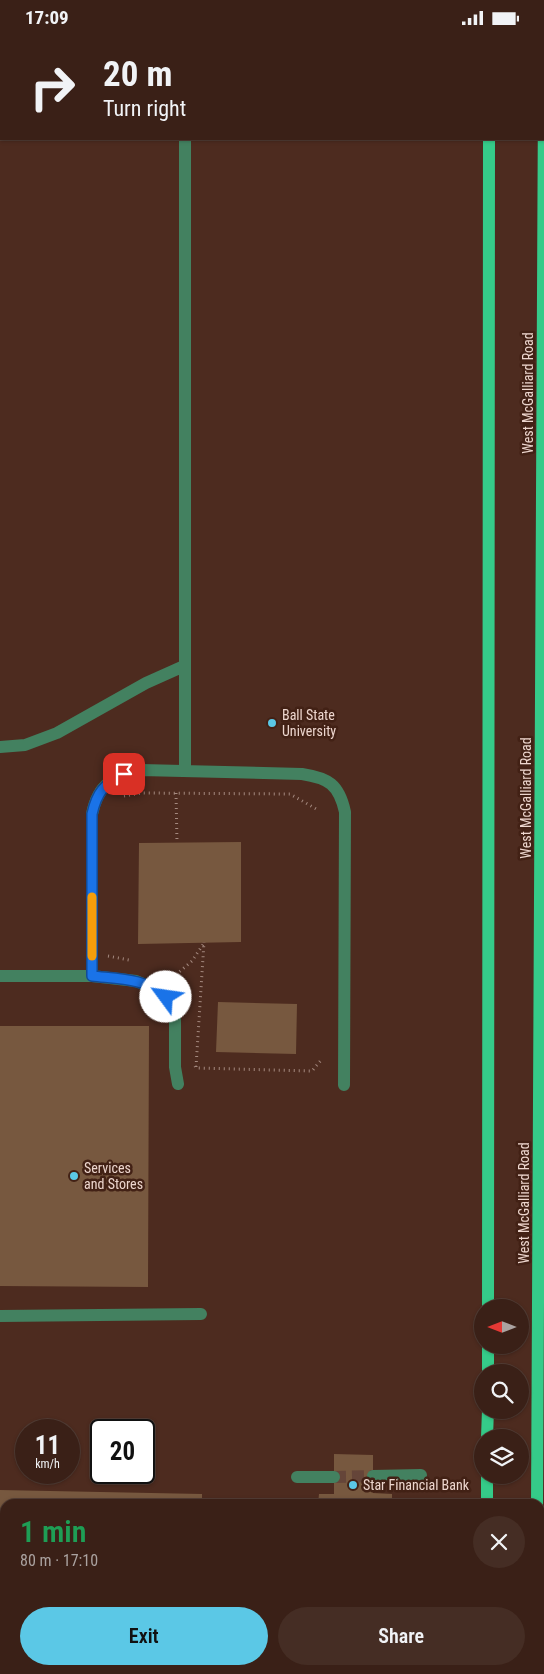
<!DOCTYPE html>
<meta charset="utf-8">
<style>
:root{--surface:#3a2017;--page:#452d24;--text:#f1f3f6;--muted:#aba3a1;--line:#543e36;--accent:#5bc8e6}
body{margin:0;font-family:"Roboto Condensed",sans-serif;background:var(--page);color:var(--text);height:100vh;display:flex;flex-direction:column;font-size:19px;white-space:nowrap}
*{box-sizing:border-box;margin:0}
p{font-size:16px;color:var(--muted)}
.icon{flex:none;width:28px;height:28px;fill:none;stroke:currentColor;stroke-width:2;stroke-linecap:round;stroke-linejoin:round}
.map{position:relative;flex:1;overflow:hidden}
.side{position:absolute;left:0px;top:1464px;width:545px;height:176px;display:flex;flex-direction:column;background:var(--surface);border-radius:15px 15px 0 0;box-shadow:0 1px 4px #0004,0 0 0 1px var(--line)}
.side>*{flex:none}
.banner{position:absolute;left:0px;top:0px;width:545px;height:105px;box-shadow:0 1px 4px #0004,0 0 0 1px var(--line);background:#3a2017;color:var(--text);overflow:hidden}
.needle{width:32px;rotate:270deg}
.fabs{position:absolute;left:474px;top:1264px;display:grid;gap:10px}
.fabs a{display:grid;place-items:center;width:55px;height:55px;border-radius:50%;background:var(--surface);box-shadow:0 1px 4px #0004,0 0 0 1px var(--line);font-size:25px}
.speed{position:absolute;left:15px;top:1384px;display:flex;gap:10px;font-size:25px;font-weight:700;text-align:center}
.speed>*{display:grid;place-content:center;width:65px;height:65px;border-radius:50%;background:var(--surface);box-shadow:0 1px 4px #0004,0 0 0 1px var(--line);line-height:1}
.speed small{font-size:12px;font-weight:400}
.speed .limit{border:2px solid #111;border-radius:8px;background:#fff;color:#111}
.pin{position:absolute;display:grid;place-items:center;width:42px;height:42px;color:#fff;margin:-21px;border-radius:10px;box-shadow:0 2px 8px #0006}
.me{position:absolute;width:55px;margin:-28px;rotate:301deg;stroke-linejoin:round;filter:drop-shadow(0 0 4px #0008)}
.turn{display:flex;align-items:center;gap:18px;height:105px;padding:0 20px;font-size:22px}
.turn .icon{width:65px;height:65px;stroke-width:2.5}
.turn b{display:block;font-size:35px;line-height:42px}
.round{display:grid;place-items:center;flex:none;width:52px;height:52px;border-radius:26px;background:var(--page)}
.head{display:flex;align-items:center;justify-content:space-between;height:85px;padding:0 20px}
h1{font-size:30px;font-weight:600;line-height:38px;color:#1e9e55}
.primary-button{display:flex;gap:10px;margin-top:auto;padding:10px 20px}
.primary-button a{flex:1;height:58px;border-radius:30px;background:var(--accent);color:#111;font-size:20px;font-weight:600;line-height:58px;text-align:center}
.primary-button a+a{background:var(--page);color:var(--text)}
.status{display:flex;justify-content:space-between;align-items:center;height:35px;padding:0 25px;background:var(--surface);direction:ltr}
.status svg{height:14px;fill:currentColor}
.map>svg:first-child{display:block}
.building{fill:#77583f}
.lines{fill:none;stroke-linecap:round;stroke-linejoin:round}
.minor-tunnel{stroke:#654539;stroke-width:12;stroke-dasharray:12 6;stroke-linecap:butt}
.path{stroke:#a4897f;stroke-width:3;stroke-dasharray:1 4;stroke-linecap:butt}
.minor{stroke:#438160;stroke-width:12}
.major{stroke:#35cb89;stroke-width:12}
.route-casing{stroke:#114b97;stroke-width:12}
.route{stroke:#1a73e8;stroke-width:9}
.slow{stroke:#f59e0b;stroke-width:9}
.poi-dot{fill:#5bc8e6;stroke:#422115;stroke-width:2}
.labels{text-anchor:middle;stroke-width:5;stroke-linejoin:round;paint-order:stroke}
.street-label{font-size:14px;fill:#edd6ce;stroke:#422115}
.poi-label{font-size:14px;fill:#edd6ce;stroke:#422115;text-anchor:start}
</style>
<div class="status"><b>17:09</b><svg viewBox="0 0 49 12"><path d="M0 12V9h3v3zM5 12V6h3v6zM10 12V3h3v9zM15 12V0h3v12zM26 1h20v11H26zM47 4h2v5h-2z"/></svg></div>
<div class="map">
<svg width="544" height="1639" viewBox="0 0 544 1639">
<rect width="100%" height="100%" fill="#4d2b1f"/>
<!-- building -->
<path class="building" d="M241,807V907L138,909L139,808Z
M218,967L297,969L296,1019L216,1017Z
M0,991H149L148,1252L0,1251Z
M334,1419L373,1420V1458L392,1459V1469H318L319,1459H334Z
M0,1455L202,1459V1469H5V1516H0Z"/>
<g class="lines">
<!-- minor-tunnel -->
<path class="minor-tunnel" d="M334,1442L373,1441"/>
<!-- path -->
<path class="path" d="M176,758L177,808
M124,761L142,758L290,759L318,775
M108,921L129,925
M172,943L192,926L204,908
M195,1031L196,1033L312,1036L322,1024
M196,1032L204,907"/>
<!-- minor -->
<path class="minor" d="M185,1V0
M0,712L25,710L57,698L146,648L184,631
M185,735V104
M0,941H92L136,946L160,956L166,962L172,973L175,985V1032L178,1049
M92,941V779C98,749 113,741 141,735L302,739C328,743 339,749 345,777L344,1050
M0,1281L201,1279
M373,1441L421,1440
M297,1442H334"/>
<!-- major -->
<path class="major" d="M489,1V0
M488,1272L489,104
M488,1338V1310
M487,1402L488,1375
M487,1469V1440
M537,1469L544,57
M483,1639L484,1635
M533,1639L534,1635"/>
</g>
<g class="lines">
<!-- route casing -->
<g class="route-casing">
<path id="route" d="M124,739C104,749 97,757 92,779V941C118,944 146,943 166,962"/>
</g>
<!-- route -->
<use href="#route" class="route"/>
<!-- slow -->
<path class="slow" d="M92,921V862"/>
</g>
<!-- markers -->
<g class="poi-dot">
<circle cx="272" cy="688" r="5"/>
<circle cx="74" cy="1141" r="5"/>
<circle cx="353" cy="1450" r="5"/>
</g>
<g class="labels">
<!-- street labels -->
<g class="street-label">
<text transform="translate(528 358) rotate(-90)" y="5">West McGalliard Road</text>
<text transform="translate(526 763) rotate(-90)" y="5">West McGalliard Road</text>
<text transform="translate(524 1168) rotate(-90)" y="5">West McGalliard Road</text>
</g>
<!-- poi labels -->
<g class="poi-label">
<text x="282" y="685">Ball State<tspan x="282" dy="16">University</tspan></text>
<text x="84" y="1138">Services<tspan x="84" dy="16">and Stores</tspan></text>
<text x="363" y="1455">Star Financial Bank</text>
</g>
</g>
</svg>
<div class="fabs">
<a><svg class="needle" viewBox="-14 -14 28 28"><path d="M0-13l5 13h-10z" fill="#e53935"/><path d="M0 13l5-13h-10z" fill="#aba3a1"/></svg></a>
<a><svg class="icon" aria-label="search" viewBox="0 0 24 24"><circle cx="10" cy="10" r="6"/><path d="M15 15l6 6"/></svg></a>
<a><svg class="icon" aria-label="layers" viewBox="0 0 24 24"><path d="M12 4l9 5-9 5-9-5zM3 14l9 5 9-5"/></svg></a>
</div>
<div class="speed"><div>11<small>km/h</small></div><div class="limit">20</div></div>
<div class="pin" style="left:124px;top:739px;background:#d93025"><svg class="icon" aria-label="arrive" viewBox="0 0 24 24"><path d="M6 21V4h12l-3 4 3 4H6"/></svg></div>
<svg class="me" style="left:166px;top:962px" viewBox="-20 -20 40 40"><circle r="19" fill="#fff"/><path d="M0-13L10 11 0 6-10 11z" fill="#1a73e8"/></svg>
<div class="banner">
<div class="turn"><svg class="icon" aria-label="right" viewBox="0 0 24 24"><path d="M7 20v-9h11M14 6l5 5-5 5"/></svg><div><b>20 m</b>Turn right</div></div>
</div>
<section class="side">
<div class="head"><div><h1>1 min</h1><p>80 m · 17:10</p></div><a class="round"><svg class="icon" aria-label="close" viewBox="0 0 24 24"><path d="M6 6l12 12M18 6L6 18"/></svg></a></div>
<div class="primary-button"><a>Exit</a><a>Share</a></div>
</section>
</div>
